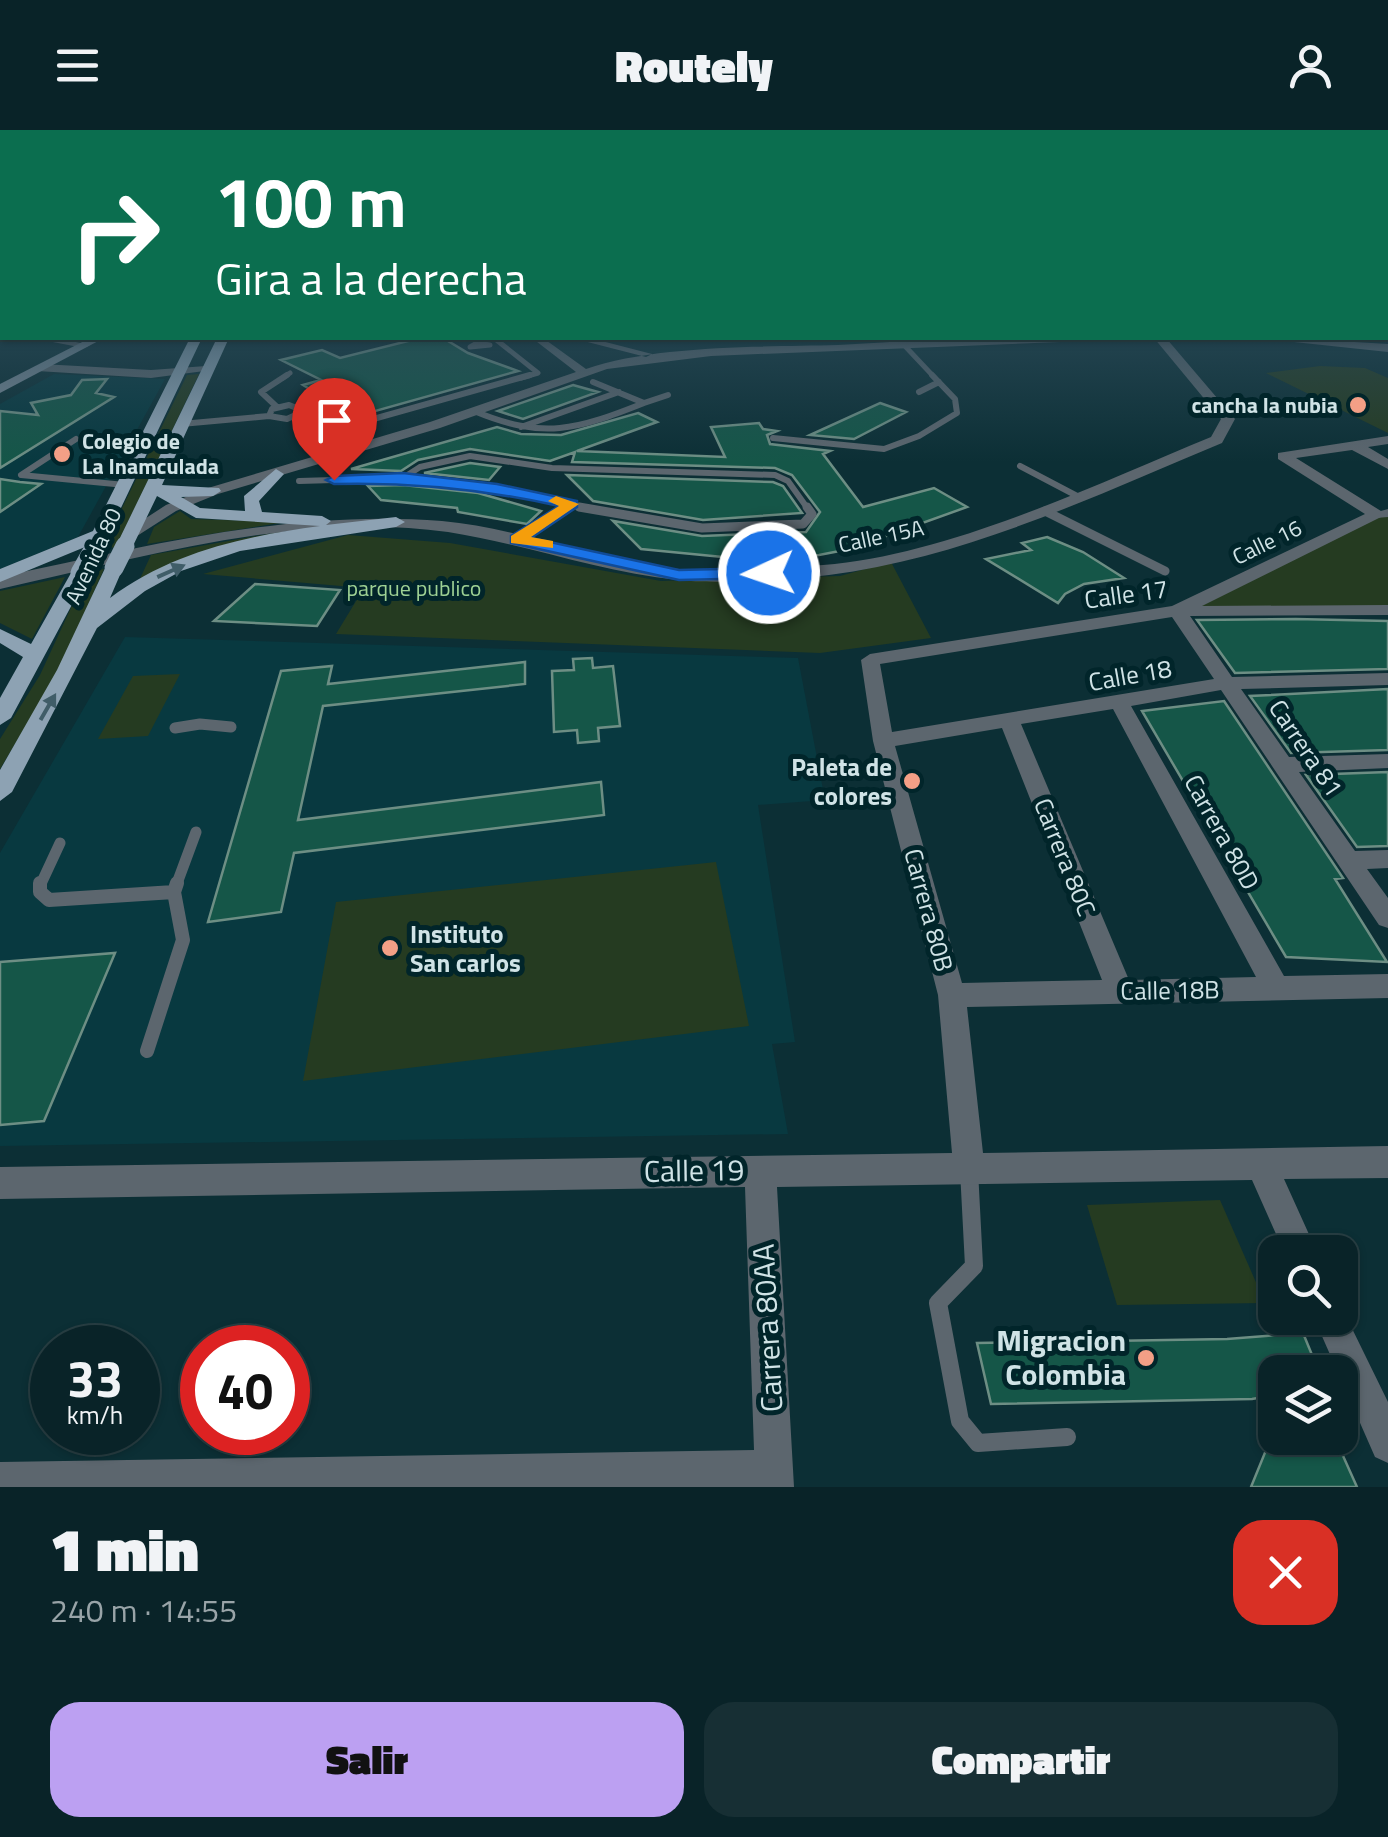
<!DOCTYPE html>
<html lang="es">
<meta charset="utf-8">
<style>
:root{--surface:#092328;--page:#172f34;--text:#f1f3f6;--muted:#99a4a8;--line:#294045;--accent:#bca0f2}
body{margin:0;font-family:"Titillium Web",sans-serif;background:var(--page);color:var(--text);height:100vh;display:flex;flex-direction:column;font-size:38px;white-space:nowrap}
*{box-sizing:border-box;margin:0}
p{font-size:32px;color:var(--muted)}
.icon{flex:none;width:55px;height:55px;fill:none;stroke:currentColor;stroke-width:2;stroke-linecap:round;stroke-linejoin:round}
.map{position:relative;height:1357px;overflow:hidden}
.side{display:flex;flex-direction:column;background:var(--surface);flex:1}
.side>*{flex:none}
.top-card{position:absolute;left:0px;top:0px;width:1390px;height:210px;box-shadow:0 2px 8px #0004,0 0 0 2px var(--line);background:#0b6e4f;color:#fff;overflow:hidden}
.controls{position:absolute;left:1258px;top:1105px;display:grid;gap:20px}
.controls a{display:grid;place-items:center;width:100px;height:100px;border-radius:20px;background:var(--surface);box-shadow:0 2px 8px #0004,0 0 0 2px var(--line);font-size:50px}
.speed{position:absolute;left:30px;top:1195px;display:flex;gap:20px;font-size:50px;font-weight:700;text-align:center}
.speed>*{display:grid;place-content:center;width:130px;height:130px;border-radius:50%;background:var(--surface);box-shadow:0 2px 8px #0004,0 0 0 2px var(--line);line-height:1}
.speed small{font-size:25px;font-weight:400}
.speed .limit{border:15px solid #d22;background:#fff;color:#111}
.pin{position:absolute;display:grid;place-items:center;width:85px;height:85px;color:#fff;margin:-102px -42px;border-radius:50% 50% 50% 0;rotate:-45deg;box-shadow:0 0 10px #0007}
.pin .icon{rotate:45deg}
.me{position:absolute;width:110px;margin:-55px;rotate:267deg;stroke-linejoin:round;filter:drop-shadow(0 0 8px #0008)}
.turn{display:flex;align-items:center;gap:35px;height:210px;padding:0 50px;font-size:45px}
.turn .icon{width:130px;height:130px;stroke-width:2.5}
.turn b{display:block;font-size:70px;line-height:85px}
.round{display:grid;place-items:center;flex:none;width:105px;height:105px;border-radius:30px;background:var(--page)}
.headline{display:flex;align-items:center;justify-content:space-between;height:170px;padding:0 50px}
h1{font-size:60px;font-weight:800;line-height:75px}
.button{display:flex;gap:20px;margin-top:auto;padding:20px 50px}
.button a{flex:1;height:115px;border-radius:30px;background:var(--accent);color:#111;font-size:40px;font-weight:800;line-height:115px;text-align:center}
.button a+a{background:var(--page);color:var(--text)}
header{display:flex;justify-content:space-between;align-items:center;height:130px;padding:0 50px;background:var(--surface);font-size:45px;font-weight:800}
.map>svg:first-child{display:block}
.built{fill:#083940}
.green{fill:#253b21}
.building{fill:#155648;stroke:#6d8e84;stroke-width:2.5}
.lines{fill:none;stroke-linecap:round;stroke-linejoin:round}
.service-far5{stroke:#5c666e;stroke-width:5}
.service-far4{stroke:#5c666e;stroke-width:6}
.service-far3{stroke:#5c666e;stroke-width:9}
.service-far2{stroke:#5c666e;stroke-width:11}
.service-far1{stroke:#5c666e;stroke-width:14}
.service{stroke:#5c666e;stroke-width:18}
.pedestrian{fill:#5c666e;fill-rule:evenodd}
.minor{fill:#5c666e;fill-rule:evenodd}
.tertiary{fill:#5c666e;fill-rule:evenodd}
.secondary{fill:#788895;fill-rule:evenodd}
.primary{fill:#8da2b3;fill-rule:evenodd}
.primary-bridge{stroke:#8da2b3;stroke-width:19}
.oneway{fill:#405d68}
.route{fill:#1a73e8;stroke:#114b97;stroke-width:2.5}
.slow{fill:#f59e0b}
.poi-dot{fill:#f39f86;stroke:#01252a;stroke-width:4}
.labels{text-anchor:middle;stroke-width:10;stroke-linejoin:round;paint-order:stroke}
.far-poi-label{font-size:22px;font-weight:bold;fill:#d0e3e6;stroke:#01252a;text-anchor:end}
.far-street-label{font-size:22px;fill:#d0e3e6;stroke:#01252a}
.far-park-label{font-size:22px;fill:#9ed194;stroke:#01252a}
.street-label{font-size:25px;fill:#d0e3e6;stroke:#01252a}
.poi-label{font-size:25px;font-weight:bold;fill:#d0e3e6;stroke:#01252a;text-anchor:end}
.near-street-label{font-size:30px;fill:#d0e3e6;stroke:#01252a}
.near-poi-label{font-size:30px;font-weight:bold;fill:#d0e3e6;stroke:#01252a;text-anchor:end}
</style>
<header><svg class="icon" aria-label="menu" viewBox="0 0 24 24"><path d="M4 6h16M4 12h16M4 18h16"/></svg>Routely<svg class="icon" aria-label="person" viewBox="0 0 24 24"><circle cx="12" cy="8" r="4"/><path d="M4 21q1-7 8-7t8 7"/></svg></header>
<div class="map">
<svg width="1388" height="1357" viewBox="0 0 1388 1357">
<rect width="100%" height="100%" fill="#0c2f35"/>
<!-- built -->
<path class="built" d="M54,244L165,249L78,407L0,439V274Z
M125,507L798,528L825,670L758,675L795,912L772,914L788,1004L0,1016V723Z"/>
<!-- green -->
<path class="green" d="M1320,236L1365,238L1388,248V303L1266,243Z
M199,244L116,417L102,419L187,245Z
M180,381L191,389L286,392L147,414L154,397Z
M1388,383V480L1177,481Z
M284,401L269,409L138,453L151,425Z
M348,405L450,413L661,451L840,446L891,432L931,508L820,523L336,504L364,458L203,444Z
M104,439L58,542L0,639V609L40,545L87,443Z
M65,447L32,509L0,493V461Z
M180,544L148,606L98,609L133,546Z
M716,732L749,896L303,951L336,772Z
M1220,1070L1265,1173L1117,1175L1087,1075Z"/>
<!-- building -->
<path class="building" d="M420,208H443L468,223L518,241L354,287L303,255L321,250L281,230L322,220L340,228Z
M107,249L96,263L114,267L0,338V281L38,285L31,273L71,265L82,250Z
M573,255L598,262L523,289L498,281Z
M880,273L906,282L854,309L810,305Z
M638,283L657,292L577,321L725,327L711,297L759,293L763,299L777,301L767,305L770,314L830,321L823,324L863,377L934,358L967,377L850,419L819,425L733,428L641,419L613,391L702,406L806,402L820,382L792,345L775,338L572,332L575,322L550,331L470,319L418,330L401,341L351,339L497,297L521,304L561,305Z
M470,333L500,337L489,350L424,343Z
M567,345L773,352L783,356L802,383L703,390L593,371Z
M0,349L20,352L41,354L0,382Z
M403,355L478,363L541,381L527,394L458,382L457,378L381,370L368,356Z
M1047,407L1083,422L1124,448L1084,454L1065,464L1058,473L986,429L1031,420L1022,413Z
M255,454L340,460L317,496L214,491Z
M1296,489L1388,491V539L1235,543L1197,490Z
M592,528L593,538L613,536L620,596L598,598L599,611L578,613L577,600L554,602L552,541L574,540L573,529Z
M525,532V554L323,576L298,690L601,652L604,685L294,723L281,782L208,792L281,541L332,536L328,554Z
M1388,559V620L1291,623L1250,566Z
M1224,571L1343,748L1335,749L1387,832L1286,827L1142,581Z
M1388,642V716L1357,717L1306,645Z
M115,823L44,991L0,995V832Z
M1303,1203L1319,1242H1275V1265L1252,1269L991,1274L977,1213L1227,1209Z
M1271,1308H1335L1357,1357H1251Z"/>
<g class="lines">
<!-- service-far5 -->
<path class="service-far5" d="M494,208L538,243L521,248
M477,213L490,215L470,217Z
M904,215L935,248
M283,248L290,243"/>
<!-- service-far4 -->
<path class="service-far4" d="M919,262L939,252
M644,273L668,265
M289,275L304,281L287,289L269,286L272,279Z
M277,277L261,262L287,245
M474,281C544,310 576,300 644,273L593,252
M292,287L352,295L530,245
M181,294L269,286
M521,297L619,262
M773,308L884,319L919,306L957,283L955,269L932,245
M76,309L21,345L125,355
M1020,336L1079,367
M299,351L403,348
M564,379L572,374
M590,379L497,358L403,348L420,337L470,326L552,338L775,345L788,351L808,379"/>
<!-- service-far3 -->
<path class="service-far3" d="M579,377L702,398L803,394L812,384L807,377
M1045,381L1165,441
M517,410L568,377"/>
<!-- service-far2 -->
<path class="service-far2" d="M175,598L200,594L231,597
M40,756L60,713
M176,756L196,702"/>
<!-- service-far1 -->
<path class="service-far1" d="M40,753V762L49,770L174,762L183,810L147,921
M174,762L177,753"/>
<!-- service -->
<path class="service" d="M969,1040L974,1136L938,1173L960,1291L978,1313L1067,1307"/>
<!-- pedestrian -->
<path class="pedestrian" d="M1388,379V387L1376,388L1370,384Z"/>
<!-- minor -->
<path class="minor" d="M0,156H2V162H0Z
M32,208H57L90,215L84,218Z
M532,208H543L586,239C655,215 764,217 838,215C921,211 1007,202 1091,208L1085,211L711,226L607,239L440,298L218,364L176,381L137,406L123,403L166,375L208,358L430,292L576,242Z
M572,208H590L652,224L646,227Z
M41,234L151,240L206,236L212,240L151,248L37,241L35,238Z
M1388,306V314L1368,317L1388,329V339L1352,320L1296,328L1381,381V387L1202,476L1388,475V485L1190,486L1232,547L1388,543V555L1241,559L1289,627L1388,624V638L1299,642L1355,721L1388,720V738L1367,739L1388,768V798L1379,795L1221,560L1131,576L1284,846L1388,844V868L967,877L983,1023L1388,1016V1048L1284,1049L1317,1122H1284L1252,1050L777,1057L794,1357H0V1332L754,1320L745,1057L0,1069V1037L952,1023L938,865L873,611L861,530L870,524L1172,476L1365,384L1278,329V323ZM1172,487L1214,549L892,602L880,534ZM1113,579L1256,847L1129,850L1021,594ZM1002,598L1102,850L962,853L895,616Z
M1340,1174L1388,1272V1333L1375,1327L1314,1188H1340Z"/>
<!-- tertiary -->
<path class="tertiary" d="M1154,208H1166L1235,289L1222,313C1095,366 967,427 829,445C792,450 714,454 678,450C600,442 525,414 448,402C298,381 145,427 0,459V447C147,416 291,379 442,391C522,398 599,433 679,439C726,443 777,438 823,435C950,425 1094,355 1211,307L1221,289Z
M1288,208L1388,214V222L1294,212Z"/>
<!-- secondary -->
<path class="secondary" d="M90,208H104L0,263V254Z"/>
<!-- primary -->
<path class="primary" d="M190,208H202L99,424H87L85,417L0,452V439L93,401Z
M217,208H229L162,355L219,358L221,361L213,366L181,367L200,378L245,381L244,366L276,339L284,344L259,371L262,382L322,386L331,391L326,395L396,387L405,392L396,397L240,421L181,441L145,461L97,498L12,662L0,671V640L57,540L107,434H121L123,438L110,468C171,422 246,406 320,396L196,388L157,366L131,420L116,416Z
M80,437L89,443L11,588L0,595V568L23,527L0,513V499L31,514L71,443Z"/>
<!-- primary-bridge -->
<path class="primary-bridge" d="M114,438L125,416
M80,443L93,420"/>
</g>
<!-- one-way arrows -->
<defs><path id="oneway-solid" d="M-6-.8H1V-3.2L6.5 0L1 3.2V.8H-6Z" transform="scale(2.5)"/></defs>
<g class="oneway">
<use href="#oneway-solid" transform="translate(171 441) rotate(-24)"/>
<use href="#oneway-solid" transform="translate(48 577) rotate(-60)"/>
</g>
<!-- sky -->
<linearGradient id="sky" x2="0" y2="1"><stop stop-color="#071a1d"/><stop offset="0.43" stop-color="#2e4d5c"/><stop offset="1" stop-color="#2e4d5c" stop-opacity="0"/></linearGradient>
<rect width="1388" height="332" fill="url(#sky)"/>
<!-- route -->
<path class="route" d="M403,343L497,354L577,371V377L531,408L679,440L769,438L778,443L769,448L679,450L511,413V406L559,376C483,359 411,352 334,354L326,350L334,346Z"/>
<!-- slow -->
<path class="slow" d="M556,366L579,374L531,407L553,411V418L511,413V406L559,376L548,371Z"/>
<!-- markers -->
<g class="poi-dot">
<circle cx="1358" cy="275" r="10"/>
<circle cx="62" cy="324" r="10"/>
<circle cx="912" cy="651" r="10"/>
<circle cx="390" cy="818" r="10"/>
<circle cx="1146" cy="1228" r="10"/>
</g>
<g class="labels">
<!-- far-poi labels -->
<g class="far-poi-label">
<text x="1338" y="283">cancha la nubia</text>
<text x="82" y="319" text-anchor="start">Colegio de<tspan x="82" dy="25">La Inamculada</tspan></text>
</g>
<!-- far-street labels -->
<g class="far-street-label">
<text transform="translate(881 406) rotate(-12)" y="8">Calle 15A</text>
<text transform="translate(1267 412) rotate(-26)" y="8">Calle 16</text>
<text transform="translate(93 426) rotate(-65)" y="8">Avenida 80</text>
</g>
<!-- far-park labels -->
<g class="far-park-label">
<text x="414" y="466">parque publico</text>
</g>
<!-- street labels -->
<g class="street-label">
<text transform="translate(1126 464) rotate(-8)" y="9">Calle 17</text>
<text transform="translate(1130 545) rotate(-10)" y="9">Calle 18</text>
<text transform="translate(1306 618) rotate(56)" y="9">Carrera 81</text>
<text transform="translate(1222 702) rotate(61)" y="9">Carrera 80D</text>
<text transform="translate(1065 727) rotate(68)" y="9">Carrera 80C</text>
<text transform="translate(929 780) rotate(75)" y="9">Carrera 80B</text>
<text transform="translate(1170 860) rotate(-1)" y="9">Calle 18B</text>
</g>
<!-- poi labels -->
<g class="poi-label">
<text x="892" y="646">Paleta de<tspan x="892" dy="29">colores</tspan></text>
<text x="410" y="813" text-anchor="start">Instituto<tspan x="410" dy="29">San carlos</tspan></text>
</g>
<!-- near-street labels -->
<g class="near-street-label">
<text transform="translate(694 1041) rotate(-1)" y="10">Calle 19</text>
<text transform="translate(768 1198) rotate(-93)" y="10">Carrera 80AA</text>
</g>
<!-- near-poi labels -->
<g class="near-poi-label">
<text x="1126" y="1221">Migracion<tspan x="1126" dy="34">Colombia</tspan></text>
</g>
</g>
</svg>
<div class="controls">
<a><svg class="icon" aria-label="search" viewBox="0 0 24 24"><circle cx="10" cy="10" r="6"/><path d="M15 15l6 6"/></svg></a>
<a><svg class="icon" aria-label="layers" viewBox="0 0 24 24"><path d="M12 4l9 5-9 5-9-5zM3 14l9 5 9-5"/></svg></a>
</div>
<div class="speed"><div>33<small>km/h</small></div><div class="limit">40</div></div>
<div class="pin" style="left:334px;top:350px;background:#d93025"><svg class="icon" aria-label="arrive" viewBox="0 0 24 24"><path d="M6 21V4h12l-3 4 3 4H6"/></svg></div>
<svg class="me" style="left:769px;top:443px" viewBox="-20 -20 40 40"><circle r="17" fill="#1a73e8" stroke="#fff" stroke-width="3"/><path d="M0-11L8 9 0 5-8 9z" fill="#fff"/></svg>
<div class="top-card">
<div class="turn"><svg class="icon" aria-label="right" viewBox="0 0 24 24"><path d="M7 20v-9h11M14 6l5 5-5 5"/></svg><div><b>100 m</b>Gira a la derecha</div></div>
</div>
</div>
<section class="side">
<div class="headline"><div><h1>1 min</h1><p>240 m · 14:55</p></div><a class="round" style="background:#d93025;color:#fff"><svg class="icon" aria-label="close" viewBox="0 0 24 24"><path d="M6 6l12 12M18 6L6 18"/></svg></a></div>
<div class="button"><a>Salir</a><a>Compartir</a></div>
</section>
